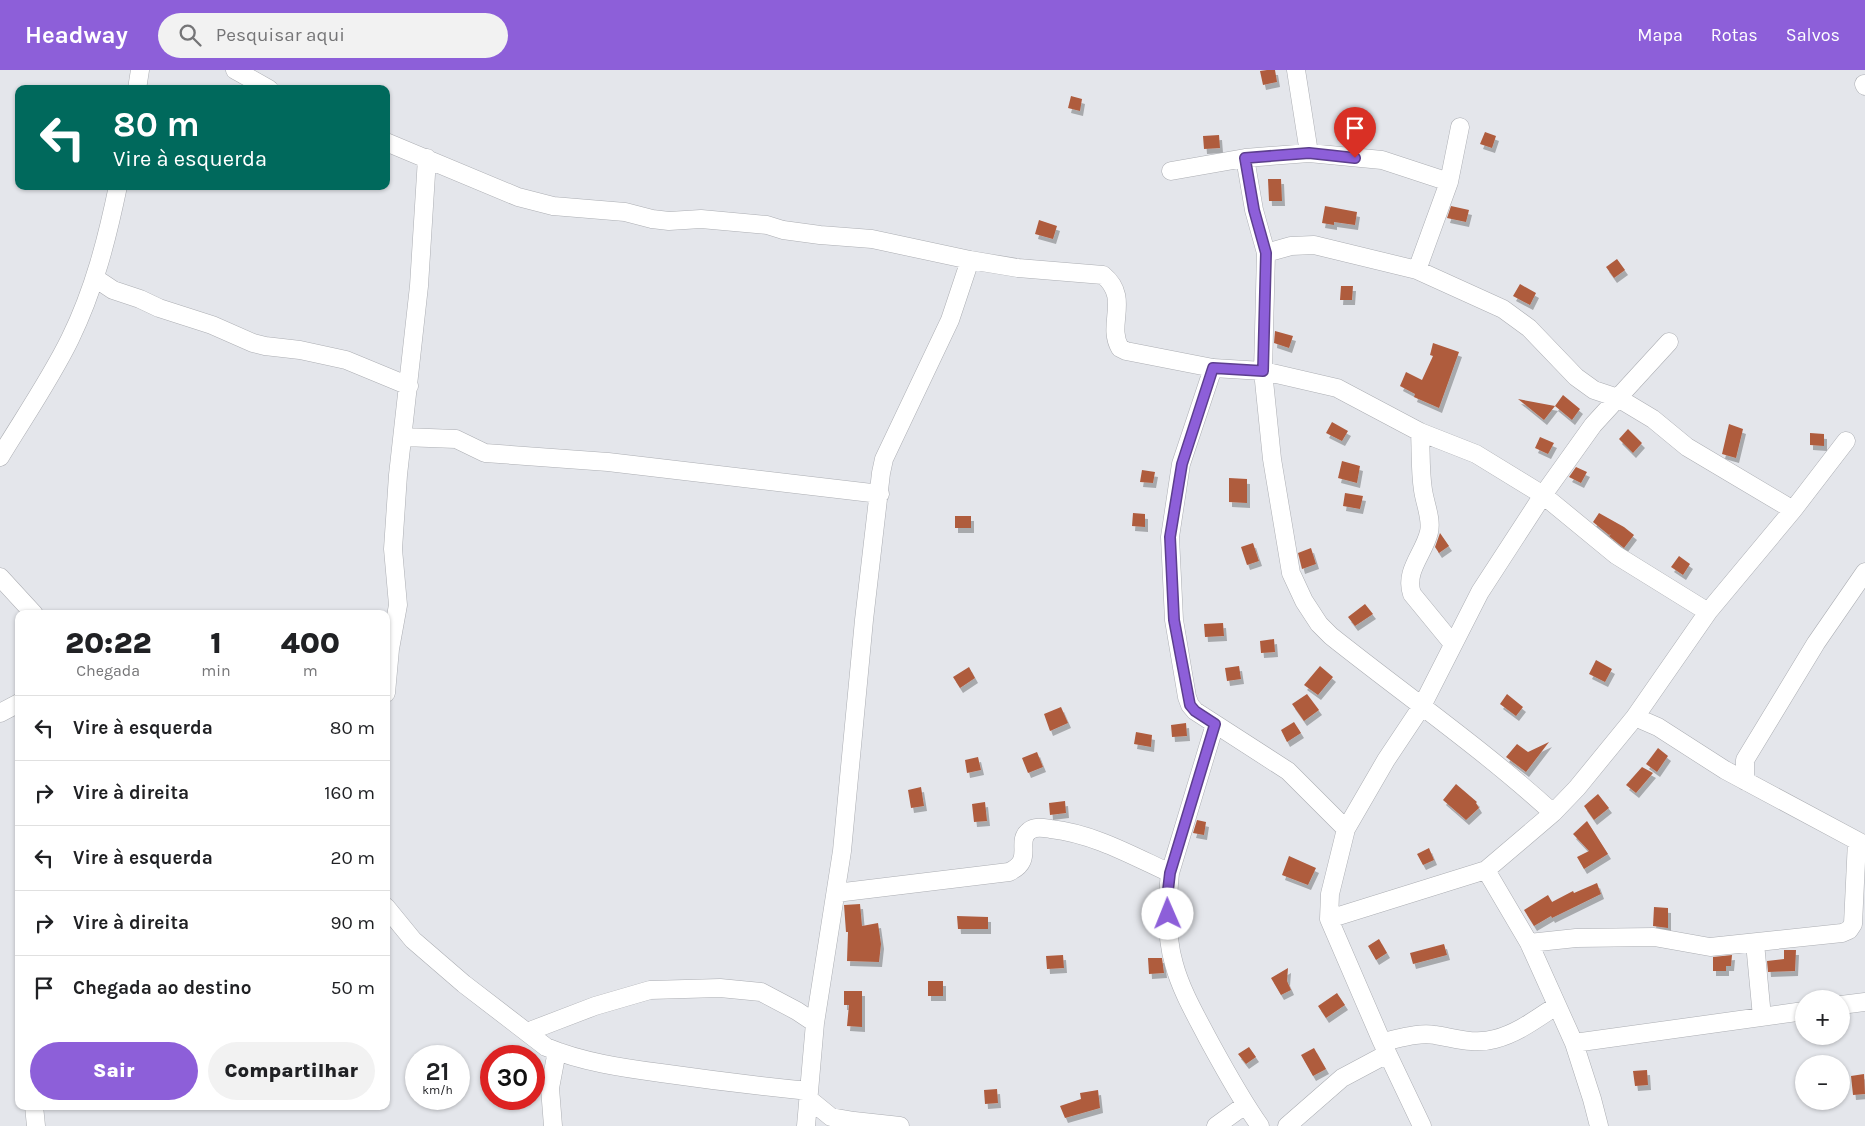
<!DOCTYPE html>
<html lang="pt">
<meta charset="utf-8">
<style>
:root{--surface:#fff;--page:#f2f2f2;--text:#202124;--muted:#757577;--line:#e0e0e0;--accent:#8d5fd9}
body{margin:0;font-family:Karla,sans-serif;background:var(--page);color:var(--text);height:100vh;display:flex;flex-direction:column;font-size:19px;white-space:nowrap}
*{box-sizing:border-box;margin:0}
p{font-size:16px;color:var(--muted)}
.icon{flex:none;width:28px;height:28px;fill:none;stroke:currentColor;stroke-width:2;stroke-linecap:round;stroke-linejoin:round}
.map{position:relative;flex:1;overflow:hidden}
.side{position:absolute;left:15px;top:540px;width:375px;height:500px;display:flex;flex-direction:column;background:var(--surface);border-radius:10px;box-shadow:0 1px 4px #0004}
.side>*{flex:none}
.top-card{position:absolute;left:15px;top:15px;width:375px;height:105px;border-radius:10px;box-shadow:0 1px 4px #0004;background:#00695c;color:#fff;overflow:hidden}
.fabs{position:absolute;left:1795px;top:920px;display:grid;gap:10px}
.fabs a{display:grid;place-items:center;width:55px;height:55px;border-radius:50%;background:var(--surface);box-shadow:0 1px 4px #0004;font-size:25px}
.speed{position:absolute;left:405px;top:975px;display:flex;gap:10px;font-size:25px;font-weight:700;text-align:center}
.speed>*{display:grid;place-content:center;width:65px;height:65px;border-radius:50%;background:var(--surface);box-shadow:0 1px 4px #0004;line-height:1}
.speed small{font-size:12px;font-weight:400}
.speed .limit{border:8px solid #d22;background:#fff;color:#111}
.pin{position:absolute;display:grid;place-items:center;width:42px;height:42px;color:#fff;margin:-51px -21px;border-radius:50% 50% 50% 0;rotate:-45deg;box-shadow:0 0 5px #0007}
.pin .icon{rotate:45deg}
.me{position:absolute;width:55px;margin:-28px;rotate:359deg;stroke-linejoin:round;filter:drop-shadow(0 0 4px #0008)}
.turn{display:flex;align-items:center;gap:18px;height:105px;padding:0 15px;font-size:22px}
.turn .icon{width:65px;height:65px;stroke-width:2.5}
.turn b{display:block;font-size:35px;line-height:42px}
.eta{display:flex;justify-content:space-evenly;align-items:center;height:85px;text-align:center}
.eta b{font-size:30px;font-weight:800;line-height:35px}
.primary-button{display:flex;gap:10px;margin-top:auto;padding:10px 15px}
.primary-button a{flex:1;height:58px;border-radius:30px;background:var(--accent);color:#fff;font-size:20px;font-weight:800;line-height:58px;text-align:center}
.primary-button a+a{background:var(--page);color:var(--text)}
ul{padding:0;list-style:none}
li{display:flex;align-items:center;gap:15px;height:65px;padding:0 15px;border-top:1px solid var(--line)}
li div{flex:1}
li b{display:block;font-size:19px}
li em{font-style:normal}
header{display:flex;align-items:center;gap:30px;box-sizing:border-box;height:70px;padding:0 25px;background:var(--accent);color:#fff}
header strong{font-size:24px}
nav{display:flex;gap:28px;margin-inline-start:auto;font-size:18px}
.search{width:350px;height:45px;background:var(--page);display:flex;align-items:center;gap:12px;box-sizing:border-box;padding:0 18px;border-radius:28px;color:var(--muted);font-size:19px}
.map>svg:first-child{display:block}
.building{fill:#af5c3e;filter:url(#shadow)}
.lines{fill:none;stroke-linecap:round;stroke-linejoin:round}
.minor-casing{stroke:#acaeb3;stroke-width:19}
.minor{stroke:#fff;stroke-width:18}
.route-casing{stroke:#5c3e8d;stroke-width:12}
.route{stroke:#8d5fd9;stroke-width:9}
</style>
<header>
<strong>Headway</strong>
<div class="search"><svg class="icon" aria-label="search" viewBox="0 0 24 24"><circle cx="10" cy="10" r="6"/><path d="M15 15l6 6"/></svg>Pesquisar aqui</div>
<nav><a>Mapa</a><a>Rotas</a><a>Salvos</a></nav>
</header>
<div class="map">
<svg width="1865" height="1056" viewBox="0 0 1865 1056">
<defs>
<filter id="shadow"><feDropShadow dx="3" dy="5" stdDeviation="0" flood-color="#0004"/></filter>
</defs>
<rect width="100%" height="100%" fill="#e4e6eb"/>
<!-- building -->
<path class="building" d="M1267,0H1275L1277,12L1263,15L1260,1Z
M1071,26L1082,29L1080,41L1068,38Z
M1485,62L1496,66L1492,78L1480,74Z
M1219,65L1220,78L1204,79L1203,66Z
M1268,109H1281L1282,131H1269Z
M1325,136L1357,142L1355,155L1334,152V155L1322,153Z
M1451,136L1469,140L1466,152L1447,148Z
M1039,150L1057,156L1053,169L1035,164Z
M1617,189L1625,200L1614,208L1606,197Z
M1520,214L1536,223L1530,235L1513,226Z
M1341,216H1353L1352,230H1340Z
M1275,261L1293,266L1289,278L1274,273Z
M1433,273L1459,282L1439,338L1414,327L1415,324L1400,316L1406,302L1422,310L1433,286L1430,285Z
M1563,325L1580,339L1572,350L1555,336L1544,350L1518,329L1555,336Z
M1332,352L1348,361L1342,371L1326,363Z
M1729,354L1743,359L1736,388L1722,384Z
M1628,359L1642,373L1633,383L1619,369Z
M1810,363L1824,364V376L1810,375Z
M1540,367L1554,373L1548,384L1535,378Z
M1342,391L1360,396L1357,413L1338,408Z
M1576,397L1587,402L1581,413L1569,407Z
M1142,400L1155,402L1153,413L1140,412Z
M1229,408L1247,409V433L1229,432Z
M1345,423L1363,426L1360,439L1343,436Z
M1133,443L1145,444V457L1132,456Z
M1599,443L1624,457L1634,465L1624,478L1609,466L1611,464L1609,465L1593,452Z
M955,446H971V458H955Z
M1440,463L1449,476L1439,483L1435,477Z
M1253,473L1259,491L1247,495L1241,477Z
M1311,478L1316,494L1302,499L1298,483Z
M1679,486L1690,494L1683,505L1671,497Z
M1365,534L1373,544L1355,556L1348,547Z
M1223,553L1224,566L1205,567L1204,554Z
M1274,569L1275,582L1261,583L1260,571Z
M1596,590L1612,599L1605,612L1589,604Z
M1239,596L1241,609L1227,611L1225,598Z
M1320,596L1333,607L1318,625L1304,615Z
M969,597L975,608L960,618L953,607Z
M1307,624L1319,640L1304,651L1292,634Z
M1507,624L1523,637L1516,646L1500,634Z
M1061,637L1068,653L1050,661L1044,644Z
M1294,652L1301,663L1287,672L1281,660Z
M1186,653L1187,666L1172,667L1171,655Z
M1136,662L1152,665L1151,677L1134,674Z
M1549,672L1526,702L1506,687L1517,674L1528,682Z
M1658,678L1668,686L1657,702L1646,694Z
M1037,682L1043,697L1028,703L1022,688Z
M978,687L981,700L967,703L965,690Z
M1642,697L1653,703L1636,723L1626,715Z
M1456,714L1477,732L1476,733L1479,738L1466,750L1443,730Z
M921,717L924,736L911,738L908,720Z
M1598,724L1609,738L1594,750L1584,736Z
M1065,731L1066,743L1050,745L1049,733Z
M985,732L987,751L974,752L972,734Z
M1197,750L1206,752L1204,765L1193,763Z
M1587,751L1608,784L1584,799L1577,787L1589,781L1573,764Z
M1429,778L1434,790L1423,795L1417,784Z
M1289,786L1316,798L1308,815L1282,805Z
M1597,813L1601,824L1552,848L1551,846L1534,856L1524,840L1548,825L1552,832L1573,821L1574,823Z
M860,834L862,856L878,853L881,874L879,892L847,891L848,862H846L844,835Z
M1654,837L1668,838V858L1653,856Z
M957,846L988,847V859H958Z
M1379,869L1387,883L1376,890L1368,876Z
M1444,874L1447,885L1413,894L1410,883Z
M1784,880H1796L1795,901L1768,902L1767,891L1784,889Z
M1063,885L1064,898L1047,899L1046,886Z
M1732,885L1731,896H1726V901H1713V887Z
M1148,888H1162L1164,903L1149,904Z
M1288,898L1287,911L1291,920L1281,925L1271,908Z
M928,911H943V926H928Z
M844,921H862V957L847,956L849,935H844Z
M1337,923L1345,935L1326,948L1318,936Z
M1249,977L1256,987L1246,994L1238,984Z
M1314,978L1326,999L1313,1006L1301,985Z
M1647,1000L1648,1015L1635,1016L1633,1001Z
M1864,1004L1865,1024L1853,1025L1851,1006Z
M997,1019L998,1033L985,1034L984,1020Z
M1098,1020L1100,1038L1065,1048L1060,1036L1081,1029L1080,1023Z"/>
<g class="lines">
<!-- minor casing -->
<g class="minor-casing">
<path id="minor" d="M235,0L269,19
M1296,0L1309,83
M1864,14L1865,16
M137,19L140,0
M386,72L518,127L553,136L625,142L652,149L669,151L701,149L767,155L783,160L820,165L872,169L970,190L1018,198L1103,205C1131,228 1106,254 1120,278L1126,281L1213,298L1263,301L1337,318L1420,362L1476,384L1543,425L1616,485L1708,542
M1245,88L1254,140L1266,183L1263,301L1272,389L1291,503L1304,531L1319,554L1331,566C1405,625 1483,679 1553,743
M1171,101L1245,88L1309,83L1382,90L1449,112
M1266,183L1291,176L1314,175L1417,200L1503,239L1529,258L1576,307L1594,320L1618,328L1653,349L1687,377L1793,440
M1417,200L1449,112L1460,57
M95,208L113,220L140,229L159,238L212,255L253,273L265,276L300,280L346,290L409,316
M1213,298L1181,394L1170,467L1174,550L1187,627L1190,635L1195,641L1288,701L1346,759
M1420,362C1421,381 1420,401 1423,420C1425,434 1432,449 1429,462C1424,484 1404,501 1412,524L1453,574
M403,367L456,369L485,383L608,392L880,424
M0,387C23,349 51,308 70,269C94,220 107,169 118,116
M0,507L34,544
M386,623L390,579L398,535L393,479L398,405L419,216L427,88
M0,643L19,633
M1635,647L1658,657L1725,700L1865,775
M1215,654L1170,803C1167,831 1166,867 1174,894C1181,920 1195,944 1207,967C1224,998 1240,1028 1260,1056
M1745,711V690L1816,573L1865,502
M1486,800L1529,873L1574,973L1592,1029L1599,1056
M836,823L1009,802C1035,790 1015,772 1029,761C1035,756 1044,758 1051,759C1094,764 1131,785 1170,803
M386,837L413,870L464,914L546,977C582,992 623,998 661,1003C710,1010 759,1016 809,1021
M1329,849L1486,800L1553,743L1577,718L1635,647L1708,542L1793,440L1846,371
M1529,873L1576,868L1654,867L1710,877L1842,863L1849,860L1853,854L1857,771
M1755,873L1762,947
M1841,935L1865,932
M527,962L595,936L650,920L720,918L761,922L797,941L815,953
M1382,972C1398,969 1418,962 1435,965C1455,968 1474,975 1495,969C1518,963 1536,949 1556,936
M1574,973L1804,941
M809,1029L831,1047L854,1051L900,1056
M34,1036L36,1056
M553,1056L550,1018L557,981
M806,1056L815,953L842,781L864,550L881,403L884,389L950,250L970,190
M1216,1056L1245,1035
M1287,1056L1342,1008L1387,984
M1422,1056L1382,972L1329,849L1330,824L1346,759L1386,690L1422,636L1480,522L1543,425L1593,355L1669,272"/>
</g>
<!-- minor -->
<use href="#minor" class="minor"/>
</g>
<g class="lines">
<!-- route casing -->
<g class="route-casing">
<path id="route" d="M1168,844L1167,829L1170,803L1215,654L1195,641L1190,635L1174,550L1170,467L1182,394L1213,298L1263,301L1266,183L1254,140L1245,88L1309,83L1355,88"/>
</g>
<!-- route -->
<use href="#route" class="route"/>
</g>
</svg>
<div class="fabs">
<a>+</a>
<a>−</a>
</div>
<div class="speed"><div>21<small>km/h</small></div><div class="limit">30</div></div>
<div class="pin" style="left:1355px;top:88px;background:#d93025"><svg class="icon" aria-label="arrive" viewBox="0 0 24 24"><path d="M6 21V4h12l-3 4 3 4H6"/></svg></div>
<svg class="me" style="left:1168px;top:844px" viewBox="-20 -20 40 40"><circle r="19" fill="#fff"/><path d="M0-13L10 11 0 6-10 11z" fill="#8d5fd9"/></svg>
<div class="top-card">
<div class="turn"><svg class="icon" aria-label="left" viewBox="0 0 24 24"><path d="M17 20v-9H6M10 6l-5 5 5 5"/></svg><div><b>80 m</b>Vire à esquerda</div></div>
</div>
<section class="side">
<div class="eta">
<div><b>20:22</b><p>Chegada</p></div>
<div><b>1</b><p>min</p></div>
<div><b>400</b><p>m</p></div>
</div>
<ul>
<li><svg class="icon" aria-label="left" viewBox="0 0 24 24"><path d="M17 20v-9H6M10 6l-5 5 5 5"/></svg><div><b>Vire à esquerda</b></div><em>80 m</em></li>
<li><svg class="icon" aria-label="right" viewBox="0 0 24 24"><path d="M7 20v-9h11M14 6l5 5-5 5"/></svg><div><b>Vire à direita</b></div><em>160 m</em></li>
<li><svg class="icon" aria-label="left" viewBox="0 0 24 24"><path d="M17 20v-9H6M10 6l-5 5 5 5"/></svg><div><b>Vire à esquerda</b></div><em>20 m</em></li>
<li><svg class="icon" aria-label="right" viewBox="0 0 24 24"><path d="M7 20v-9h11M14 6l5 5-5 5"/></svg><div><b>Vire à direita</b></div><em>90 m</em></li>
<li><svg class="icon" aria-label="arrive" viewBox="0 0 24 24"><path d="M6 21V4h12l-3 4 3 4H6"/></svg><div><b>Chegada ao destino</b></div><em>50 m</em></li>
</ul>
<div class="primary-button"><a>Sair</a><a>Compartilhar</a></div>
</section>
</div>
